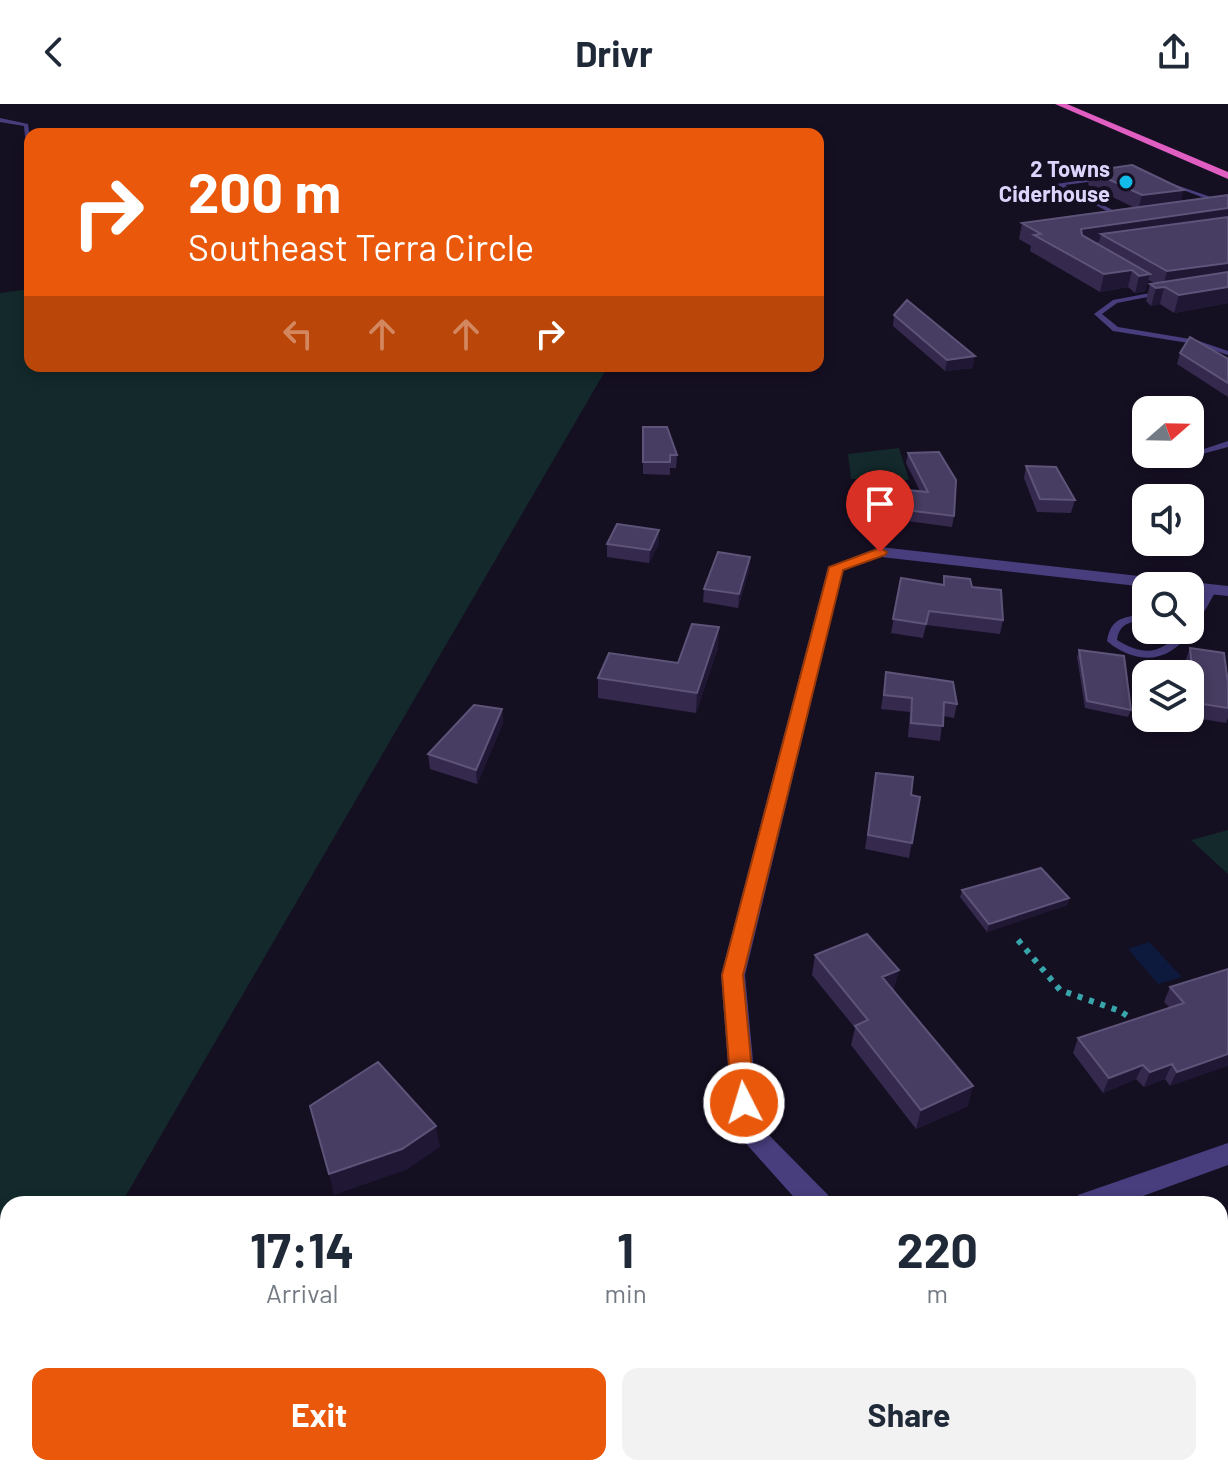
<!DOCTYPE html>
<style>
:root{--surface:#fff;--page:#f2f2f3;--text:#1f2937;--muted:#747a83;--accent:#ea580c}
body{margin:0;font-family:Barlow,sans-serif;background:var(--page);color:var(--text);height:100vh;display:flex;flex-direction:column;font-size:30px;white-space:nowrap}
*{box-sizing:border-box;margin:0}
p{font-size:26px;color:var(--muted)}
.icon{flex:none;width:44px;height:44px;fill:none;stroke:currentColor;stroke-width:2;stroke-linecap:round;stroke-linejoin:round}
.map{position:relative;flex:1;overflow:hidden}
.panel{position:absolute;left:0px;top:1092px;width:1228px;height:280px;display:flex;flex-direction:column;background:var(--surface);border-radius:24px 24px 0 0;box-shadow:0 4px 12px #0003}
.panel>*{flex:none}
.guide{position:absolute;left:24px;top:24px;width:800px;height:244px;border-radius:16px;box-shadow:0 4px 12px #0003;background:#ea580c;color:#fff;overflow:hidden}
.needle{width:52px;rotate:70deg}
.tools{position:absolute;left:1132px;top:292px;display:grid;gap:16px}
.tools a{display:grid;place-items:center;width:72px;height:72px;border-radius:16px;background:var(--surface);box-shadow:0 4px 12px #0003;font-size:40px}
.pin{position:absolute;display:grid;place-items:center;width:68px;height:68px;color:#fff;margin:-82px -34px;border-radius:50% 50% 50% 0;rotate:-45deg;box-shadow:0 0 8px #0007}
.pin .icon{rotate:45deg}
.me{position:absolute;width:88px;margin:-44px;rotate:355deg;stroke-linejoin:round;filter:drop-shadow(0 0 6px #0008)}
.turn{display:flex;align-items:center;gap:28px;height:168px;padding:0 32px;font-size:36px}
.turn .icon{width:104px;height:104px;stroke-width:2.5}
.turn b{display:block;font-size:56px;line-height:68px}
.lanes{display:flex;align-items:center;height:76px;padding:0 32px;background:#0003;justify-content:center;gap:40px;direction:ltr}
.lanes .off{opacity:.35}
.eta{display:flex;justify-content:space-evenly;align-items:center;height:136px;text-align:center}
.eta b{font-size:48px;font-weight:700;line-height:56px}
.cta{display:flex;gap:16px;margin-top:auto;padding:16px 32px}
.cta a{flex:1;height:92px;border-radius:16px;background:var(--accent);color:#fff;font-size:32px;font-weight:700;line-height:92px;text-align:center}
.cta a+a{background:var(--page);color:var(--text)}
header{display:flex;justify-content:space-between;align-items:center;height:104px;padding:0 32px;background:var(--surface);font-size:36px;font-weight:700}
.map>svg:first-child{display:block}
.green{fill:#13292b}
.water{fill:#0d193d}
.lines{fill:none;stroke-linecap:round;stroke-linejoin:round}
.path{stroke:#38a5ab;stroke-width:6;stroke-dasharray:5 7;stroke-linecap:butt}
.service{fill:#483e7d;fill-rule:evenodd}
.minor{fill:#483e7d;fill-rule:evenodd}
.trunk{fill:#e05ec2;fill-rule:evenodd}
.wall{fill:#352a4e}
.shaded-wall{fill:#201735}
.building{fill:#473c61;stroke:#5e5479;stroke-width:2}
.route{fill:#ea580c;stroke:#983908;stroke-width:2}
.poi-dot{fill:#12bbe9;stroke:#150f22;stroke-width:3}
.labels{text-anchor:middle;stroke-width:8;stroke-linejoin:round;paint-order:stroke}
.far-poi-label{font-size:22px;font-weight:bold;fill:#ddd4fc;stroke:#150f22;text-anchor:end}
</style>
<header><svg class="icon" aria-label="back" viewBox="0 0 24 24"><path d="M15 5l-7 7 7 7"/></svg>Drivr<svg class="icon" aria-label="share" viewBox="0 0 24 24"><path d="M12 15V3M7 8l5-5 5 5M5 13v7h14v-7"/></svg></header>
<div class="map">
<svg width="1228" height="1372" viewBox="0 0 1228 1372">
<rect width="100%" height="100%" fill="#150f22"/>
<!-- green -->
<path class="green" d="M30,185V262H608L121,1100H8V1294L0,1308V189Z
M899,344L909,376L851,375L848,350Z
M1228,726V770L1191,736Z"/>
<!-- water -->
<path class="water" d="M1149,838L1182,873L1158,880L1128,845Z"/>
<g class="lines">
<!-- path -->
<path class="path" d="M1018,836L1060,886L1120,907L1132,915"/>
<!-- service -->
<path class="service" d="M0,14L28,20L30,34L25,33L24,22L0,18Z
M1105,73L1103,76L1065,81L1124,112V114H1120L1056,80Z
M1162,76L1228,99V103L1162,78Z
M1161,187L1163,188V190L1117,199L1102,210L1118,223L1196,236L1228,247V251L1195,240L1113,227L1094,210L1113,196Z
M1228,337V343L1202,350L1198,347Z
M1212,482L1217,485C1199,516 1179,563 1135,552C1124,549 1115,544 1107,537C1111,512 1125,514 1146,509V515C1130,519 1120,518 1117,536C1145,553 1161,550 1182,526H1190C1190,511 1200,491 1212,482Z"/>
<!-- minor -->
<path class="minor" d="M880,443L1228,482V492L1190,488V482L1146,483L881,453L843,466L745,871L759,1021L828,1091L832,1100H800L733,1025L721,871L828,463Z
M1228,1039V1061L1121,1100H1074L1078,1091Z"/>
<!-- trunk -->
<path class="trunk" d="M1055,0H1067L1228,68V75Z"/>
</g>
<!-- wall -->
<path class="wall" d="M1091,67L1181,97L1228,91V199L1174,209L1160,200L1151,202L1146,197L1150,180L1155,179L1148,176L1145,187L1135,189L1128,183L1100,188L1030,147L1031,142L1019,135L1022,119L1133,103L1088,81Z
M894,211L973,264L945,267L893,222Z
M1180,249L1228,255V293L1177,260Z
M643,323L677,351L676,364H670V371L643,370Z
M908,349L954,412L952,423L862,411L866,382L920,387L906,359Z
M1026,362L1075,396L1071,409L1037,408L1024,374Z
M659,426V439L649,459L607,453V440Z
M750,453L749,466L738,504L703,498L704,485Z
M944,472L972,483L1003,516L1000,530L926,521L923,534L891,529L901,474L943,480Z
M718,544L696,609L598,594V574L678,559Z
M1190,544L1228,579V614L1226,619L1190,613V570L1186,563L1185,558Z
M1079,546L1131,606L1128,613L1085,604L1077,553Z
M1169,559L1170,570H1165Z
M886,568L957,600L954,614L943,612L940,637L908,633L910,608L881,605Z
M502,605L503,619L477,680L430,665L428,650Z
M874,684L920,693L909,754L865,745Z
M962,786L1069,794L1067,801L987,828L960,793Z
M815,851L899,866L893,886L968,1002L916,1025L851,941L855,924L812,871Z
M1228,865L1170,982L1165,975L1144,983L1136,975L1103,989L1073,949L1078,934L1170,904L1164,898L1170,883Z
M1228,1156V1260L1222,1262L1220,1261V1159Z
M957,1364H1060L1066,1372H962Z"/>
<!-- shaded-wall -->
<path class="shaded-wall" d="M1184,86L1180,101L1138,106L1142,91Z
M1228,104V119L1101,130L1099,138L1078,141L1081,125Z
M1228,159V175L1164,184L1160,200L1151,202L1156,184L1163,183L1167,167Z
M1132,166L1128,183L1100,188L1104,170Z
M1150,170L1145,187L1135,189L1139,172Z
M1228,183V199L1174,209L1179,191Z
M975,252L973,264L945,267L947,256Z
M659,426V439L649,459L650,446Z
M750,453L749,466L738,504L739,490Z
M719,523L718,544L696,609L697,589Z
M502,605L503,619L477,680L476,666Z
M1069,794L1067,801L987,828L989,820Z
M899,866L894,886L878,892L882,873Z
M1228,950V962L1170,982L1177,968Z
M1172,960L1165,975L1144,983L1150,968Z
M1143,961L1136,975L1103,989L1109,974Z
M973,982L968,1002L916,1025L921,1006Z
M436,1022L440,1043L406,1066L334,1091L329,1070Z
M94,1364H106L111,1372H89Z
M396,1364H408L405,1372H393Z"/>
<!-- building -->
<path class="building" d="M1132,61L1184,86L1142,91L1091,67Z
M1228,91V104L1081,125L1082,131L1150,170L1139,172L1132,166L1104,170L1034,131L1041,130L1022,119Z
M1228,113V159L1167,167L1101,130Z
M1228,168V183L1179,191L1165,183L1156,184L1150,180Z
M907,196L975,252L947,256L894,211Z
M1190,233L1228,255V279L1180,249Z
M643,323H667L677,351H670V358H643Z
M939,348L956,376L954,412L864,401L866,382L928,388L908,349Z
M1026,362L1056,363L1075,396L1040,395Z
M617,420L659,426L650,446L607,440Z
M718,448L750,453L739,490L704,485Z
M944,472L970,475L972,483L1001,486L1003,516L929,507L926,520L893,515L901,474L944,481Z
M692,520L719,523L697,589L598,574L609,549L678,559Z
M1190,544L1224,549L1228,579V604L1190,598V570H1170L1169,559L1192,564Z
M1079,546L1124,552L1131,606L1087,597Z
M886,568L953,578L957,600L944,598L943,622L911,619L912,594L884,591Z
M474,601L502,605L476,666L428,650Z
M876,669L913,673L911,691L920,693L912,739L868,731Z
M1041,764L1069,794L989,820L962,786Z
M867,830L899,866L882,873L973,982L921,1006L855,922L868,916L815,851Z
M1228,865V950L1177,968L1172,960L1150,968L1143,961L1109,974L1078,934L1184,899L1170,883Z
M378,958L436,1022L402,1045L329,1070L310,1002Z
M1228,1156V1239L1220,1237V1159Z
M8,1338V1364H94L89,1372H0V1350Z
M336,1364H396L393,1372H332Z
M974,1364H1060L1066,1372H979Z"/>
<!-- route -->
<path class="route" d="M880,444L887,448L885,451L843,466L743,871L755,999L752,1006L744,1009L736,1006L732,999L722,871L829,463Z"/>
<!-- markers -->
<circle class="poi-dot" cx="1126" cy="78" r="8"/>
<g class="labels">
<!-- far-poi labels -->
<g class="far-poi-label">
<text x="1110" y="73">2 Towns<tspan x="1110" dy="25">Ciderhouse</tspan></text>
</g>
</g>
</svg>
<div class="tools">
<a><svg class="needle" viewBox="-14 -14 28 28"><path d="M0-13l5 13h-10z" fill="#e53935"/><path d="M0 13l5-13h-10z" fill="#747a83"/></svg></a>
<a><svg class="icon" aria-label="sound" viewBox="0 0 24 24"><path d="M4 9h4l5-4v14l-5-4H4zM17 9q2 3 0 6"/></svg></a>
<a><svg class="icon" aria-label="search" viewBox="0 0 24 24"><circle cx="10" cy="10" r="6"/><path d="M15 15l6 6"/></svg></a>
<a><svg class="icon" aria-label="layers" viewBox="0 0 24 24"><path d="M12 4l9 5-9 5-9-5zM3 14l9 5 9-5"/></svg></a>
</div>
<div class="pin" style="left:880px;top:448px;background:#d93025"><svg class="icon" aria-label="arrive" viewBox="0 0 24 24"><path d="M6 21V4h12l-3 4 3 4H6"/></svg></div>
<svg class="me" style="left:744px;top:999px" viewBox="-20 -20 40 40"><circle r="17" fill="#ea580c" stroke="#fff" stroke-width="3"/><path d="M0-11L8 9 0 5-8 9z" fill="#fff"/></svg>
<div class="guide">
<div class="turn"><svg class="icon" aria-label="right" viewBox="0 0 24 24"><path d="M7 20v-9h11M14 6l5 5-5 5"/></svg><div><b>200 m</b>Southeast Terra Circle</div></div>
<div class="lanes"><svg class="icon off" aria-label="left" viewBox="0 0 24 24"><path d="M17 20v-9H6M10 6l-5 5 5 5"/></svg><svg class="icon off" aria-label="ahead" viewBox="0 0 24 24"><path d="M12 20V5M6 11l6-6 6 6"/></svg><svg class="icon off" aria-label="ahead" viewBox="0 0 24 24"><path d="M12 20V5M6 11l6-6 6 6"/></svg><svg class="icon" aria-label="right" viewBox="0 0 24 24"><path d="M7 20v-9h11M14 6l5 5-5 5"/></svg></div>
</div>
<section class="panel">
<div class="eta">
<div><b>17:14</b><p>Arrival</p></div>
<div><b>1</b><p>min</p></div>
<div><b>220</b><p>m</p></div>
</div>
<div class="cta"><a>Exit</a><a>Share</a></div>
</section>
</div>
